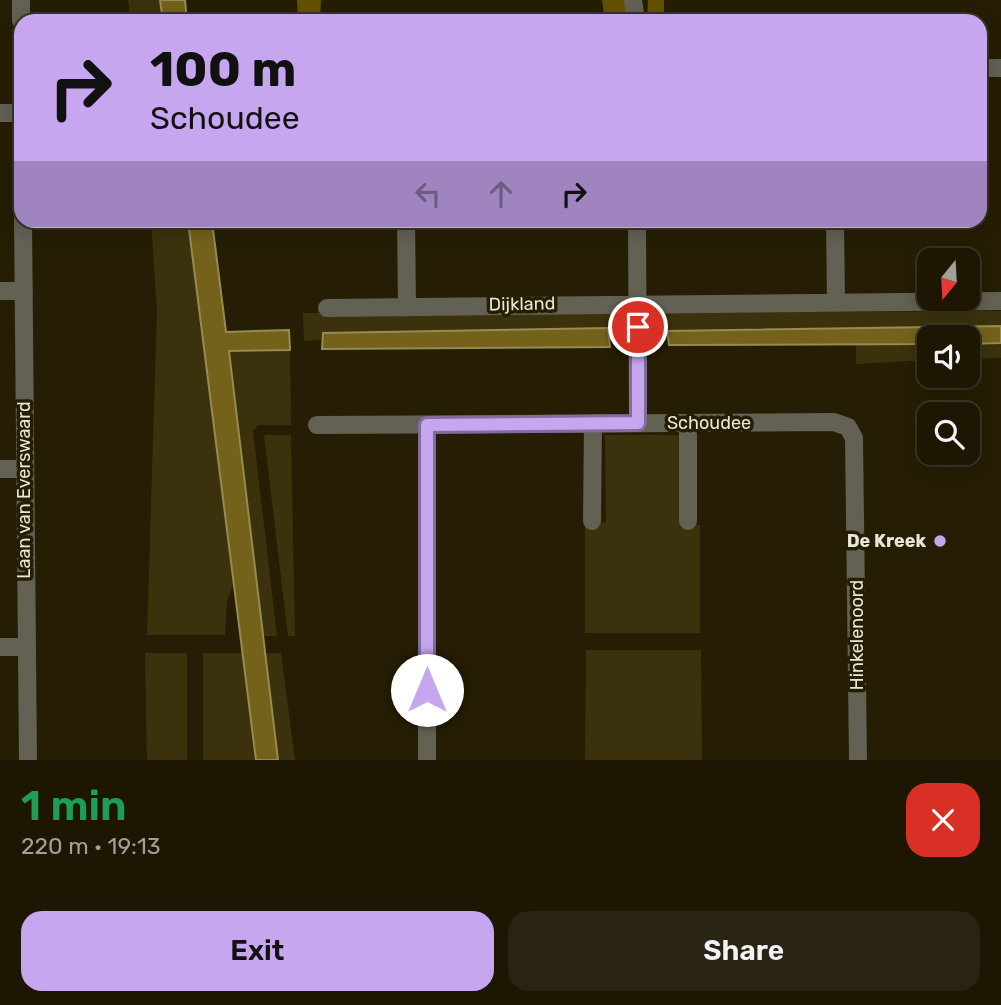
<!DOCTYPE html>
<meta charset="utf-8">
<style>
:root{--surface:#1c1603;--page:#292312;--text:#f1f3f6;--muted:#a09f9a;--line:#3a3525;--accent:#c7a6f0}
body{margin:0;font-family:Rubik,sans-serif;background:var(--page);color:var(--text);height:100vh;display:flex;flex-direction:column;font-size:26px;white-space:nowrap}
*{box-sizing:border-box;margin:0}
p{font-size:23px;color:var(--muted)}
.icon{flex:none;width:38px;height:38px;fill:none;stroke:currentColor;stroke-width:2;stroke-linecap:round;stroke-linejoin:round}
.map{position:relative;height:760px;overflow:hidden}
.panel{display:flex;flex-direction:column;background:var(--surface);flex:1}
.panel>*{flex:none}
.top-card{position:absolute;left:14px;top:14px;width:973px;height:214px;border-radius:21px;box-shadow:0 4px 18px #0003,0 0 0 2px var(--line);background:#c7a6f0;color:#111;overflow:hidden}
.needle{width:46px;rotate:198deg}
.controls{position:absolute;left:917px;top:248px;display:grid;gap:14px}
.controls a{display:grid;place-items:center;width:63px;height:63px;border-radius:14px;background:var(--surface);box-shadow:0 4px 18px #0003,0 0 0 2px var(--line);font-size:35px}
.pin{position:absolute;display:grid;place-items:center;width:60px;height:60px;color:#fff;margin:-30px;border:4px solid #fff;border-radius:50%;box-shadow:0 2px 7px #0007}
.me{position:absolute;width:77px;margin:-38px;rotate:0deg;stroke-linejoin:round;filter:drop-shadow(0 0 5px #0008)}
.turn{display:flex;align-items:center;gap:24px;height:147px;padding:0 21px;font-size:32px}
.turn .icon{width:91px;height:91px;stroke-width:2.5}
.turn b{display:block;font-size:49px;line-height:60px}
.lanes{display:flex;align-items:center;height:66px;padding:0 21px;background:#0003;justify-content:center;gap:35px;direction:ltr}
.lanes .off{opacity:.35}
.round{display:grid;place-items:center;flex:none;width:74px;height:74px;border-radius:21px;background:var(--page)}
.overview{display:flex;align-items:center;justify-content:space-between;height:119px;padding:0 21px}
h1{font-size:42px;font-weight:600;line-height:52px;color:#1e9e55}
.action{display:flex;gap:14px;margin-top:auto;padding:14px 21px}
.action a{flex:1;height:80px;border-radius:21px;background:var(--accent);color:#111;font-size:28px;font-weight:600;line-height:80px;text-align:center}
.action a+a{background:var(--page);color:var(--text)}
.map>svg:first-child{display:block}
.green{fill:#3b320d}
.forest{fill:#645201}
.water{fill:#74621b;stroke:#978a53;stroke-width:2}
.lines{fill:none;stroke-linecap:round;stroke-linejoin:round}
.minor{stroke:#636054;stroke-width:18}
.route-casing{stroke:#816c9c;stroke-width:18}
.route{stroke:#c7a6f0;stroke-width:12}
.poi-dot{fill:#c7a6f0;stroke:#251e04;stroke-width:2.5}
.labels{text-anchor:middle;stroke-width:7;stroke-linejoin:round;paint-order:stroke}
.street-label{font-size:18px;fill:#eae6d6;stroke:#251e04}
.poi-label{font-size:18px;font-weight:bold;fill:#eae6d6;stroke:#251e04;text-anchor:end}
</style>
<div class="map">
<svg width="1001" height="760" viewBox="0 0 1001 760">
<rect width="100%" height="100%" fill="#251e04"/>
<!-- green -->
<path class="green" d="M128,0H160L163,21H131Z
M151,221H188L234,582L227,601L225,635H147L157,311Z
M1001,311V326L667,331L666,338H646V313Z
M303,313H629V339L609,340L608,328L324,333L322,340L304,341Z
M1001,343V358L968,359V344Z
M856,344H929V360L856,364Z
M229,350H290L291,425H258L253,431L277,636H263Z
M264,435H291L295,636H288Z
M605,435H681V525H700V633H585V525L606,522Z
M586,650H701L702,760H585Z
M145,653H187V760H147Z
M203,653H243L256,760H203Z
M265,653H281L295,760H278Z"/>
<!-- forest -->
<path class="forest" d="M297,0H321L320,21H298Z
M602,0H626L628,21H605Z
M648,0H664V21H647Z"/>
<!-- water -->
<path class="water" d="M160,0H185L187,21H163Z
M188,221H212L226,332L289,330L290,350L229,351L278,760H256Z
M1001,326V343L968,344V338H929V344L669,345L667,331Z
M608,328L610,347L322,349L323,333Z"/>
<g class="lines">
<!-- minor -->
<path class="minor" d="M21,0V21
M633,0L636,21
M980,68H1001
M0,113H21
M23,220L28,760
M406,220L407,305
M637,220L638,423
M835,220L836,302
M0,291H24
M327,308L1001,301
M688,423V521
M317,425L834,422L848,427L854,438L858,760
M0,469H24
M592,521L593,423
M0,647H25
M427,760V425"/>
</g>
<g class="lines">
<!-- route casing -->
<g class="route-casing">
<path id="route" d="M427,690V425L638,423V327"/>
</g>
<!-- route -->
<use href="#route" class="route"/>
</g>
<!-- markers -->
<circle class="poi-dot" cx="940" cy="541" r="7"/>
<g class="labels">
<!-- street labels -->
<g class="street-label">
<text transform="translate(522 304) rotate(-1)" y="6">Dijkland</text>
<text x="709" y="429">Schoudee</text>
<text transform="translate(24 490) rotate(-90)" y="6">Laan van Everswaard</text>
<text transform="translate(857 635) rotate(-90)" y="6">Hinkelenoord</text>
</g>
<!-- poi labels -->
<g class="poi-label">
<text x="926" y="547">De Kreek</text>
</g>
</g>
</svg>
<div class="controls">
<a><svg class="needle" viewBox="-14 -14 28 28"><path d="M0-13l5 13h-10z" fill="#e53935"/><path d="M0 13l5-13h-10z" fill="#a09f9a"/></svg></a>
<a><svg class="icon" aria-label="sound" viewBox="0 0 24 24"><path d="M4 9h4l5-4v14l-5-4H4zM17 9q2 3 0 6"/></svg></a>
<a><svg class="icon" aria-label="search" viewBox="0 0 24 24"><circle cx="10" cy="10" r="6"/><path d="M15 15l6 6"/></svg></a>
</div>
<div class="pin" style="left:638px;top:327px;background:#d93025"><svg class="icon" aria-label="arrive" viewBox="0 0 24 24"><path d="M6 21V4h12l-3 4 3 4H6"/></svg></div>
<svg class="me" style="left:427px;top:690px" viewBox="-20 -20 40 40"><circle r="19" fill="#fff"/><path d="M0-13L10 11 0 6-10 11z" fill="#c7a6f0"/></svg>
<div class="top-card">
<div class="turn"><svg class="icon" aria-label="right" viewBox="0 0 24 24"><path d="M7 20v-9h11M14 6l5 5-5 5"/></svg><div><b>100 m</b>Schoudee</div></div>
<div class="lanes"><svg class="icon off" aria-label="left" viewBox="0 0 24 24"><path d="M17 20v-9H6M10 6l-5 5 5 5"/></svg><svg class="icon off" aria-label="ahead" viewBox="0 0 24 24"><path d="M12 20V5M6 11l6-6 6 6"/></svg><svg class="icon" aria-label="right" viewBox="0 0 24 24"><path d="M7 20v-9h11M14 6l5 5-5 5"/></svg></div>
</div>
</div>
<section class="panel">
<div class="overview"><div><h1>1 min</h1><p>220 m · 19:13</p></div><a class="round" style="background:#d93025;color:#fff"><svg class="icon" aria-label="close" viewBox="0 0 24 24"><path d="M6 6l12 12M18 6L6 18"/></svg></a></div>
<div class="action"><a>Exit</a><a>Share</a></div>
</section>
